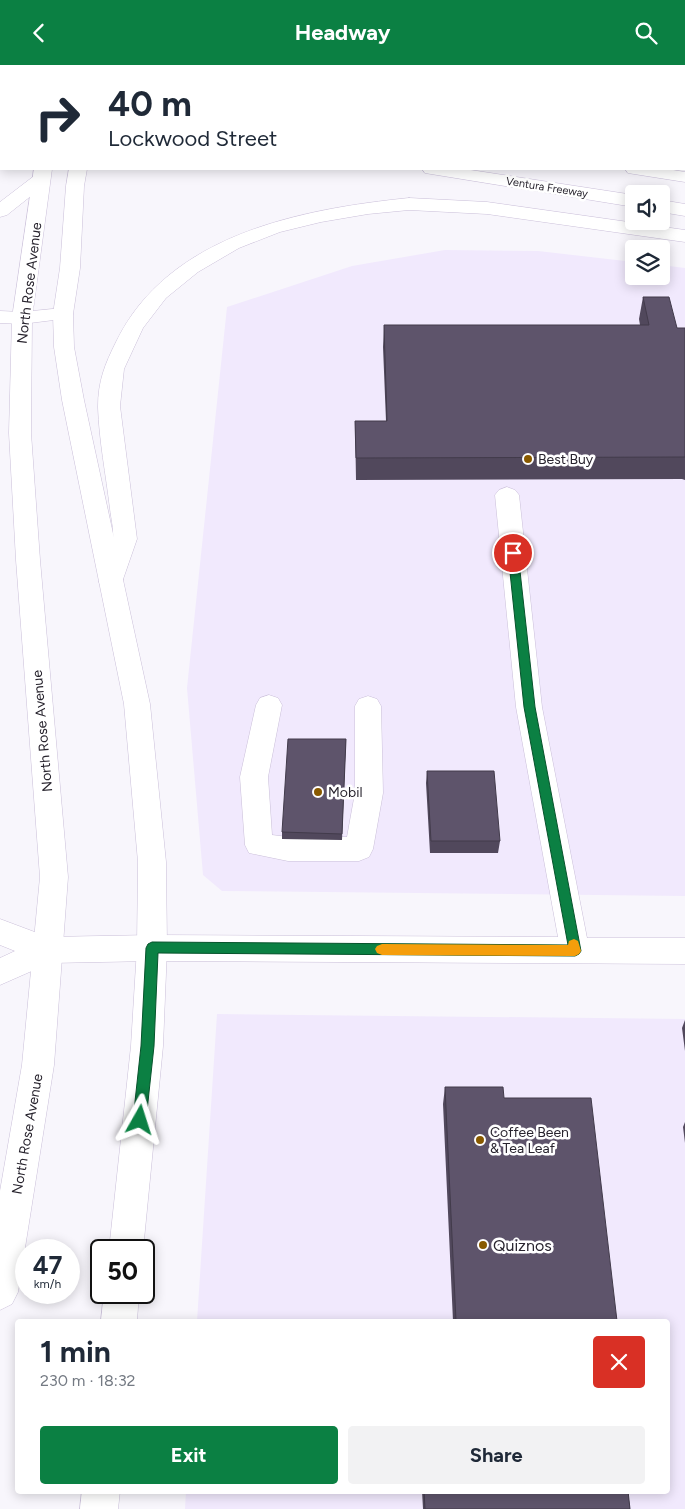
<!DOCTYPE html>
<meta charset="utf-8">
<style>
:root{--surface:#fff;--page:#f2f2f3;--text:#1f2937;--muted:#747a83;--accent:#0b8043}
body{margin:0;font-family:Figtree,sans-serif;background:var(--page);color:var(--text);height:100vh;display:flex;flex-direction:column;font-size:19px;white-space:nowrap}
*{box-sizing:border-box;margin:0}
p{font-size:16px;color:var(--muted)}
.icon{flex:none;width:28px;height:28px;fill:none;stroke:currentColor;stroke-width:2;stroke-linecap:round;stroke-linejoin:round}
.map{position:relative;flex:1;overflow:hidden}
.details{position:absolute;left:15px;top:1254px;width:655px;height:175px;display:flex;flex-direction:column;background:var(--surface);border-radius:5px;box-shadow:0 2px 12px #0003}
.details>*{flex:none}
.banner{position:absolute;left:0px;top:0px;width:685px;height:105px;box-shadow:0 2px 12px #0003;background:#fff;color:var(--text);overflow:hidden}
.buttons{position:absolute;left:625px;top:120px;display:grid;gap:10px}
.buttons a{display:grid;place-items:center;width:45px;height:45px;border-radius:5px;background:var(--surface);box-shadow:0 2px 12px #0003;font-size:25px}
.speed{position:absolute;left:15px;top:1174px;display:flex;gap:10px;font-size:25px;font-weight:700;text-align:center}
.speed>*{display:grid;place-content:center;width:65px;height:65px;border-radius:50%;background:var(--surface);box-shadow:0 2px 12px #0003;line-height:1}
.speed small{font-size:12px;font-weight:400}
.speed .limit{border:2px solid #111;border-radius:8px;background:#fff;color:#111}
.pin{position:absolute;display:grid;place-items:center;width:42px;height:42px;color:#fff;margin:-21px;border:2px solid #fff;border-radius:50%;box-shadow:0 1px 5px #0007}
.me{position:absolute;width:55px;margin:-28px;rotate:6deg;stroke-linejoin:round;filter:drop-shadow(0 0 4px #0008)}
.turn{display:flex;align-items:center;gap:18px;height:105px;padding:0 25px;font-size:22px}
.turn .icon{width:65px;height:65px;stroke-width:2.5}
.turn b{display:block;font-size:35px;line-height:42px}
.round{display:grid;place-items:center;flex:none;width:52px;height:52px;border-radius:5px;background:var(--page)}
.overview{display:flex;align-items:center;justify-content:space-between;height:85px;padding:0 25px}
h1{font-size:30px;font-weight:700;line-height:38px}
.cta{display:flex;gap:10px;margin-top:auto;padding:10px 25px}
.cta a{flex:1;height:58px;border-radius:5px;background:var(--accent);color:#fff;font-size:20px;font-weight:700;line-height:58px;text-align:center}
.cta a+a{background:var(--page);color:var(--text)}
header{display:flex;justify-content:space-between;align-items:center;height:65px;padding:0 25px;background:var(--accent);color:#fff;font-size:22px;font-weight:700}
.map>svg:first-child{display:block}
.built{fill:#f1e9fd}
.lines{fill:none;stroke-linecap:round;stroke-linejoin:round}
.minor-casing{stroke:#cabfd9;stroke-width:1}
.major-casing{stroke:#cabfd9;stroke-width:1}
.highway-casing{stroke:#cabfd9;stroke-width:1}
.minor{fill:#fff;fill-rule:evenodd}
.major{fill:#fff;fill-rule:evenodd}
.highway{fill:#fff;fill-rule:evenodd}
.wall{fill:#51485c}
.building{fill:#5e546b;stroke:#423b4b}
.route{fill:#0b8043;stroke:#07532c}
.slow{fill:#f59e0b}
.poi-dot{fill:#895a00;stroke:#fff;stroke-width:2}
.labels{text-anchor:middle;stroke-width:5;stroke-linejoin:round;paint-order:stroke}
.far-street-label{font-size:11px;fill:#28242e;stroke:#fff}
.street-label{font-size:14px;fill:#28242e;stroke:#fff}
.poi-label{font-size:14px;fill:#28242e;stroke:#fff;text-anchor:start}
.near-poi-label{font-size:16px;fill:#28242e;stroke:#fff;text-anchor:start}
</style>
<header><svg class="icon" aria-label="back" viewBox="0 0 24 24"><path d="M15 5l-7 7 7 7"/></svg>Headway<svg class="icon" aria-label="search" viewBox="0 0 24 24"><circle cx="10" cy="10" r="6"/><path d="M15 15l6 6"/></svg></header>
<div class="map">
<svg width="685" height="1444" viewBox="0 0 685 1444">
<rect width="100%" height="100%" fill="#f8f6fc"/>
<!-- built -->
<path class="built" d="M445,185L538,186L634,197V211H661V200L685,203V831L222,826L203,810L187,623L227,242L352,201Z
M217,949L685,954V1444H185L186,1426H668V1256H197Z"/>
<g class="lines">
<!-- minor casing -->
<g class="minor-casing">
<path id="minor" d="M608,0H630V1H609Z
M641,0H657V1H641Z
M507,422L515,425L519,430L542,642L587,873H685V899L152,896L50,898L0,920V893L15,886L0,880V854L48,872L152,870L558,872L516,642L495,430L499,425Z
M269,630L278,633L282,640L268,712L272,770L288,772H347L355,728V641L359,634L368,631L377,634L381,641L383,728L373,784L369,792L359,796H288L249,788L245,780L240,712L256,640L260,633Z"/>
</g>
<!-- major casing -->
<g class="major-casing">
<path id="major" d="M65,0H81V1H65Z
M96,0H112V1H96Z
M34,104H52L32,253L31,368L40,495L68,812L54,1000L18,1227L12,1239L0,1245V1126L22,1000L40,812L16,495L9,368L12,253Z
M69,104H87L84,121L80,203L73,249L74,282L84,335L150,639L166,797L167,883L163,981L143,1185H109L131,981L137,883L138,797L124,639L62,335L54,282L53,249L60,203L66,121Z
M104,1228H139L137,1256H101Z
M82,1426H120L118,1444H80Z"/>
</g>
<!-- highway casing -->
<g class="highway-casing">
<path id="highway" d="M44,0H69V1H45Z
M522,0H539V1H523Z
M0,28H1V38H0Z
M684,64H685V74H684Z
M422,104H464L634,130V142L431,109L425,108Z
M625,104H667L685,107V117L634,109L628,108Z
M40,110L46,111L49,115L46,119L7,150L0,152V137L34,111Z
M409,133L487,137L685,165V177L487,149L409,145L368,149L321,157L280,167L239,183L198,207L166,233L143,263L124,304L120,341L137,474L120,523L111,525L102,523L99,517C103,504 112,488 113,474C114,464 111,453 110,444C106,410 99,375 98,342C98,316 105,299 116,277C168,169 302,144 409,133Z
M661,135L685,139V151L661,147Z
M63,243L70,245L73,249L70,253L22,259L0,258V246L22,247Z"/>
</g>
<!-- minor -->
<use href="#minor" class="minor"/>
<!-- major -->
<use href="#major" class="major"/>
<!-- highway -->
<use href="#highway" class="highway"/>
</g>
<!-- wall -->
<path class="wall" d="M643,232L677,263H685V415L682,414L356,415L355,356H386L383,282L384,260H640L639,254Z
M346,674L342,775L282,774V767Z
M427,706L500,776L498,788H430L426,718Z
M685,955V986L682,963Z
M445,1022L504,1033L617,1256H453L443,1039Z
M685,1057V1078L683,1062Z
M422,1426H628L630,1444H423Z"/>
<!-- building -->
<path class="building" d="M643,232H669L677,263H685V392L356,393L355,356H387L384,260H649Z
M288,674H346L342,769L282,767Z
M427,706H494L500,776H431Z
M445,1022H503L504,1033H591L617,1256H456Z
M424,1426H628L630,1444H425Z"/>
<!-- route -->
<path class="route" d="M513,485L518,488L535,642L581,886L579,889L575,891L158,888L154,981L146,1055L145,1060L140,1061L135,1060L133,1055L141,981L146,883L148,879L152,877L568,880L524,642L508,488Z"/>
<!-- slow -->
<path class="slow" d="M574,874L578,876L581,886L579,889L575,891L382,890L377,888L375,884L377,881L382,879L568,880L569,876Z"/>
<!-- markers -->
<g class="poi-dot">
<circle cx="528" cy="394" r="5"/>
<circle cx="318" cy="727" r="5"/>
<circle cx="480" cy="1075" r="5"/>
<circle cx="483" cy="1180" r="5"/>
</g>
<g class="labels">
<!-- far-street labels -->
<g class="far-street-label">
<text transform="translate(547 122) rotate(9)" y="4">Ventura Freeway</text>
</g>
<!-- street labels -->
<g class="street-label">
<text transform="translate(29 218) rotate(-83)" y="5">North Rose Avenue</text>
<text transform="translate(42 666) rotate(-95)" y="5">North Rose Avenue</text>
<text transform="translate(27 1069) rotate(-80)" y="5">North Rose Avenue</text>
</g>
<!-- poi labels -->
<g class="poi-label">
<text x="538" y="399">Best Buy</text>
<text x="328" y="732">Mobil</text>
<text x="490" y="1072">Coffee Been<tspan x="490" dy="16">&amp; Tea Leaf</tspan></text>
</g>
<!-- near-poi labels -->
<g class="near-poi-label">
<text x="493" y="1186">Quiznos</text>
</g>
</g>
</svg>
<div class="buttons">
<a><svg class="icon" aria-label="sound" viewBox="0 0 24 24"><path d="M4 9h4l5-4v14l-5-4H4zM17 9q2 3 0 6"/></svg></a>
<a><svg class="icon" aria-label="layers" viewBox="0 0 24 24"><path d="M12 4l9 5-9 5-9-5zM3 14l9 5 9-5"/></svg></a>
</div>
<div class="speed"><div>47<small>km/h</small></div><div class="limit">50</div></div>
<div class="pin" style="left:513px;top:488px;background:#d93025"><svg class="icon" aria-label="arrive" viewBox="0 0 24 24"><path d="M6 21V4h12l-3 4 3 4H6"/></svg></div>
<svg class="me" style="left:140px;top:1055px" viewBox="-20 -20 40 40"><path d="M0-17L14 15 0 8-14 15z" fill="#0b8043" stroke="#fff" stroke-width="4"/></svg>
<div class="banner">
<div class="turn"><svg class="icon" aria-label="right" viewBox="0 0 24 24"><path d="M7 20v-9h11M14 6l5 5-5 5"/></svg><div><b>40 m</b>Lockwood Street</div></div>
</div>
<section class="details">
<div class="overview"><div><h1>1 min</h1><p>230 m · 18:32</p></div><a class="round" style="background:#d93025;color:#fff"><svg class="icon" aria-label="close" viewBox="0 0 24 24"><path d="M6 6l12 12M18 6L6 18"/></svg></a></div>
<div class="cta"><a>Exit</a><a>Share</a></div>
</section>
</div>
